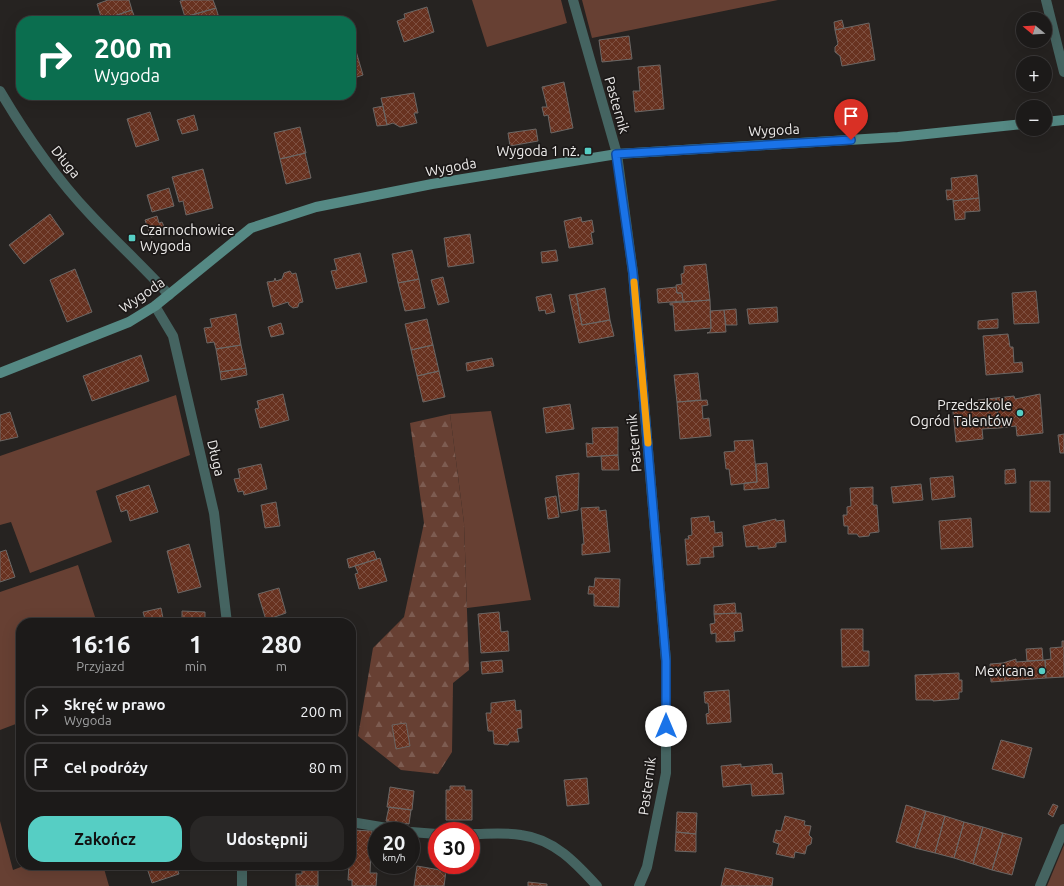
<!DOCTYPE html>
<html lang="pl">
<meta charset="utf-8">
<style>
:root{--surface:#1c1a19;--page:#292726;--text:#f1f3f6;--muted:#a0a1a2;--line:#3a3838;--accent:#56cec4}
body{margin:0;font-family:Ubuntu,sans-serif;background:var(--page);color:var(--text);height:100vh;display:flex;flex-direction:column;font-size:15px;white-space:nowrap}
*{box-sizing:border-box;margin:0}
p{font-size:13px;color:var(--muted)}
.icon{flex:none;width:22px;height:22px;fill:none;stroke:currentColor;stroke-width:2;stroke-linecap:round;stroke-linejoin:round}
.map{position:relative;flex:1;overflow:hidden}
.panel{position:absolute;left:16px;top:618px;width:340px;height:252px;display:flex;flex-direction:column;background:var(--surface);border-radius:16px;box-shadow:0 4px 16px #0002,0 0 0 1px var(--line)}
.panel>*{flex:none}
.guide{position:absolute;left:16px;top:16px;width:340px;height:84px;border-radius:16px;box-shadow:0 4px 16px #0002,0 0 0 1px var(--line);background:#0b6e4f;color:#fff;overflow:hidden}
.needle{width:26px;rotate:288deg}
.buttons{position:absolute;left:1016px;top:12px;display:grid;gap:8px}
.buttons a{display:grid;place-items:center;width:36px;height:36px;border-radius:50%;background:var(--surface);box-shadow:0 4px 16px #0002,0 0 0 1px var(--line);font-size:20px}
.speed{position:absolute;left:368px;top:822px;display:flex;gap:8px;font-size:20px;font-weight:700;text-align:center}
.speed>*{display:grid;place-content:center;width:52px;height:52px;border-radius:50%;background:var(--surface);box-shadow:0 4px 16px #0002,0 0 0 1px var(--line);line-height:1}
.speed small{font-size:10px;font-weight:400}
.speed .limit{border:6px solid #d22;background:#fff;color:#111}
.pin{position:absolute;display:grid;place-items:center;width:34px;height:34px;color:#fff;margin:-41px -17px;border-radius:50% 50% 50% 0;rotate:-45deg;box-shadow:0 0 4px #0007}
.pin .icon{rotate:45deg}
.me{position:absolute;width:44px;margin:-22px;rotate:0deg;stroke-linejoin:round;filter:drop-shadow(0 0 3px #0008)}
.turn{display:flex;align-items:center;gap:14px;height:84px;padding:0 12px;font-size:18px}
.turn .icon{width:52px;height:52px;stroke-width:2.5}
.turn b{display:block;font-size:28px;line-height:34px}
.eta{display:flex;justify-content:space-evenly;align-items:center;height:68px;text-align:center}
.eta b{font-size:24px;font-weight:600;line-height:28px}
.button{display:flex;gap:8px;margin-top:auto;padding:8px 12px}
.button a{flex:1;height:46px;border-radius:16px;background:var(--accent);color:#111;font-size:16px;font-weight:600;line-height:46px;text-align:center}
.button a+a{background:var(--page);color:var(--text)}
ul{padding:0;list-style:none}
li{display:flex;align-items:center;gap:12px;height:50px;margin:0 8px 6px;padding:0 4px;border:2px solid var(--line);border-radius:16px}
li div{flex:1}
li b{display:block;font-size:15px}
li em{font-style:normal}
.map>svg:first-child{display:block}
.green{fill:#674033}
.forest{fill:url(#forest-firs)}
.building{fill:url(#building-cross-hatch);stroke:#6b6765}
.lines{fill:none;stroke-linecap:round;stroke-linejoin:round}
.street{stroke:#456461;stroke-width:10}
.secondary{stroke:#558984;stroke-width:10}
.route-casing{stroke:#114b97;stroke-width:10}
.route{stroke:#1a73e8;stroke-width:7}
.slow{stroke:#f59e0b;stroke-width:7}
.poi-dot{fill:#56cec4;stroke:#1c1918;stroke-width:1.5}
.labels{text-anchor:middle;stroke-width:3.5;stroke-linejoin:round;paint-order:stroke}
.street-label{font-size:14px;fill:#edebea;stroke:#1c1918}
.poi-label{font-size:14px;fill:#edebea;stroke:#1c1918;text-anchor:end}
</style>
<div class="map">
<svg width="1064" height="886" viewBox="0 0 1064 886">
<defs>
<pattern id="forest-firs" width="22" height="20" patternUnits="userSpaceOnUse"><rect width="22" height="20" fill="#674033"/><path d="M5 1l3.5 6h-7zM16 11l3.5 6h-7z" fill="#7d5c51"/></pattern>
<pattern id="building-cross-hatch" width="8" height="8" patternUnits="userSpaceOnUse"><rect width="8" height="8" fill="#683220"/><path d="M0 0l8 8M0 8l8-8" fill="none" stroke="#7e5041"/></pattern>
</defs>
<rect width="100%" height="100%" fill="#262321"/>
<!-- green -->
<path class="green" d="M472,0H561L567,23L487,47Z
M582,0H778L592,38Z
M176,395L190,455L96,491L112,542L30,573L11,522L0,525V456Z
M491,411L531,600L467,608L464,523L450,414Z
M78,565L97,623H21V722L0,730V592Z
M0,821L13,870L26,865H103L109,886H0Z
M1064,845V886H1047Z"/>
<!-- forest -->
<path class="forest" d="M450,414L464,523L469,670L453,683L452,752L438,774L401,770L358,736L373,648L404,617L424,523L410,423Z"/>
<!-- building -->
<path class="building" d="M108,0H129L132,10L102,20L97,4Z
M185,0H213L216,8L185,17L180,1Z
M427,7L434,32L404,42L397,21L405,18L404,14Z
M216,8L220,21H186L185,17Z
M132,10L136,21H102V20Z
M842,20L844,28L835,30L834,22Z
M869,23L875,60L842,66L840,56L835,52V47L838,44L835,30Z
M629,36L632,59L602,62L599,40Z
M353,41L363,75L351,79V42Z
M660,65L664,109L635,112L633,91H640L638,67Z
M564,82L573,128L551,133L548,115L544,116L542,107H547L542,87Z
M414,93L418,113H414L417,123L400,127L393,123L387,125L381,98Z
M383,106L387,125L377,126L373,108Z
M150,112L159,140L136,147L127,119Z
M194,115L198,130L182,134L177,120Z
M300,127L306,153L280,159L274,133Z
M536,129L538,141L510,146L508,133Z
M305,153L311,178L286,184L280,159Z
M203,169L213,208L186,215L183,201L179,202L172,177Z
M977,175L979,198L953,201V199L947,200L946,190H952L951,178Z
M169,188L174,206L152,212L147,195Z
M979,198L980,211L965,212V219L955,220L953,201Z
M50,214L64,234L24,264L9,245Z
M157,216L159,223L162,222L166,231L151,237L145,220Z
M581,217L582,222L592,220L594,232L591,233L593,244L569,248L564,221Z
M470,234L474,263L448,267L444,238Z
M412,250L419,279L398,283L392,254Z
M556,250L558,261L542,263L541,252Z
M360,253L367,282L336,289L331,271L337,270L334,259Z
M706,264L710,300L683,302L682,293H677L676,285L682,284L681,274L684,273V266Z
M75,269L92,312L67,322L50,280Z
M290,271L292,274L296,273L303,302L299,303L298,307L293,308L289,305L288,302L273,307L267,282L274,281L275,278L276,281L282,279L284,273Z
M443,277L449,302L438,305L431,280Z
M419,279L425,308L405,311L398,283Z
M676,287L677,293H682L683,301L658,303L657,289Z
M605,288L610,320L582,325L576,294Z
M1036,291L1039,323L1014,324L1012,293Z
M551,294L555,312L546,314L545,310L539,311L536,297Z
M576,294L582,325L610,320L614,336L579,343L569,295Z
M710,300L711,328L675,331L673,305H670V303Z
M777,307L778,322L749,324L747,309Z
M736,309L737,325H726L724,310Z
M724,310L726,332L707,333L710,332L711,328L710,311Z
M236,314L241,345L216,349L214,342L207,343L204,328L212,327L210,319Z
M427,319L433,345L411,350L405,324Z
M998,319V328L978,329V321Z
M281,323L284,334L271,337L268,327Z
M1008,334L1010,347H1013L1014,363L1022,362L1023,372L986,375L983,336Z
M241,345L246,368L220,372L216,349Z
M433,345L439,371L417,376L411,350Z
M141,355L149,381L92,401L83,376Z
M492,358L494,366L467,371L466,363Z
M246,368L247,375L221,380L220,372Z
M439,371L445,397L423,402L417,376Z
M698,373L701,400L677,402L674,375Z
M283,394L289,420L260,428L255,409L259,408L257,401Z
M1040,394L1043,433L1017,436L1016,426L999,428L996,398L1014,396L1015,399Z
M996,398L999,428L982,429L983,439L956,442L952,402L967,401V403L978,402V400Z
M707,400L708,405L702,406L703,419L709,418L711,436L680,439L677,402Z
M570,404L574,429L546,433L543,408Z
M10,412L18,437L0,441V415Z
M618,427V455L587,457L586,443L593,444L592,428Z
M1064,434V453H1060L1058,435Z
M753,440L757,482L731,485L729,469H726L724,452L735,451L734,441Z
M618,455L619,470H602L601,456Z
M767,463L769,488L744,490V483L757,482L756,464Z
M261,464L267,489L244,495L243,491L238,492L234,479L240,478L238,469Z
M1015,469L1016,483L1005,484V470Z
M579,473L578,510L561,513L556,476Z
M953,476L955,497L932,500L930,478Z
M1030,481H1050V512H1030Z
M921,484L923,500L893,503L891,487Z
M149,485L158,512L130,521L127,510L121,512L116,496Z
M873,487V505H877L879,532L870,533L869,536L859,537L857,534H848V526H844L843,515H847V507L851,506L850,488Z
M556,496L559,517L548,519L545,498Z
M276,502L280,526L265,528L261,505Z
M599,507V511L606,510L610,552L582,555V544H584L581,508Z
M709,516L710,522L714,521L715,533L722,532L723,546L713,547L714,557L700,558V564L687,565L685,539H689L688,536L692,535L691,518Z
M971,518L973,547L941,549L939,521Z
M776,519V521L784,520L786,542L776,543V547L758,549V546L746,547L743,526Z
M189,544L201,587L178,593L167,551Z
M6,550L15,577L0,582V552Z
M374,551L377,559L349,568L347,559Z
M380,558L387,581L359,589L355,574L358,573L355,566Z
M595,578L620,579L619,607L594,606V594H588L589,586L594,587Z
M279,588L286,613L266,620L258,594Z
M735,603L736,613L714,614V605Z
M161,608L164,623H146L143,612Z
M182,611L205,612V623H182Z
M499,612L501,632L508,631L509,651L481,653L478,614Z
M741,613L743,631L734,632L735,641L716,642V633L711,634L710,624L715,623L714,614Z
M841,629H863V651H869V666L842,667Z
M1062,641H1064V677L1046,678L1045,660L1051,659L1050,648L1062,647Z
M1042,648L1043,660L1027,661L1026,649Z
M1016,659V662L1045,660L1046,678L1005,681L1003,663Z
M502,660L503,672L482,674L481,662Z
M1003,663L1005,681L991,682L990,664Z
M959,673V680H962V692H959V699L933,701V700H916L915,675Z
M729,690L731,722L707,724L706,714L709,713L708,703H705L704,692Z
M515,700L516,711L521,710L522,728L517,729L519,742H510L508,745L494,744L493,731H488L486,713H491V703Z
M406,723L410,746L396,749L392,725Z
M1001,740L1032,748L1024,778L992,769Z
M741,764V767L772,764L773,774L782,773L784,794L752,796L751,784L723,787L721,766Z
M587,778L589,804L567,806L564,780Z
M450,786H465V790H472V820H446V790H450Z
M390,787L414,791L412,810L387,807Z
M351,790H355V804H351Z
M1053,804L1058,806L1053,817L1048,814Z
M906,805L926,811L915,848L896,842Z
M389,807L411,810L409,824L386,821Z
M926,811L945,816L935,853L915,848Z
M677,812L697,813L696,834L676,832Z
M785,816L805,821L804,825L811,826L809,835L812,838L811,844L807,846L805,854L795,852L794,858L776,854L779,844L773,842L776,830L781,831Z
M945,816L964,822L954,858L935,853Z
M964,822L983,827L973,864L954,858Z
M983,827L1003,833L992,870L973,864Z
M352,830L372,831L370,873H377L376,886H352V880H348L349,865H351Z
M676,832L696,834V852L675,851Z
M1003,833L1022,838L1012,875L992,870Z
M146,865H176L179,874L152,883Z
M302,865H318V886H296V874H302Z
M417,866L446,871L444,886H414Z
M725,868L773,878L772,886H721Z
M528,882L547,884V886H528Z"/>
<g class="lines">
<!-- street -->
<path class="street" d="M573,0L617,154L633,273L666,661V773L647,867L639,886
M1046,0L1064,72
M0,91C26,135 55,177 90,214C116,242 144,267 169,295
M155,306L173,336L214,513L227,623
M351,822L405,831
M411,832L437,834
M471,834C487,834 505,832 521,835C554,839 576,863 597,886
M242,865V886
M1040,886L1064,829"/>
<!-- secondary -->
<path class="secondary" d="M1045,122L1064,120
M0,373L129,322L155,306L251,228L316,207L432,184L617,154L898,137L1023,124"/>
</g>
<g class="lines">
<!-- route casing -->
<g class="route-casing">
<path id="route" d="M666,726V661L633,273L616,154L851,140"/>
</g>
<!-- route -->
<use href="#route" class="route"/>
<!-- slow -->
<path class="slow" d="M634,282L648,443"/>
</g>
<!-- markers -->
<g class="poi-dot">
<rect x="584" y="147" width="8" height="8" rx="2"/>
<rect x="128" y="234" width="8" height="8" rx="2"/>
<circle cx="1020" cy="413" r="4"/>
<circle cx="1042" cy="671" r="4"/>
</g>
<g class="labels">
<!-- street labels -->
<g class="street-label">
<text transform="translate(617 105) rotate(74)" y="5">Pasternik</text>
<text transform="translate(774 130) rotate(-3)" y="5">Wygoda</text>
<text transform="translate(66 162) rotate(51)" y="5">Długa</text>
<text transform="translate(451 167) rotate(-10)" y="5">Wygoda</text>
<text transform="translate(142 295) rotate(-34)" y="5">Wygoda</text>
<text transform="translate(634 443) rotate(-95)" y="5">Pasternik</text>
<text transform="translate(216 458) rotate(77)" y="5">Długa</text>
<text transform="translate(647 786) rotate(-82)" y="5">Pasternik</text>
</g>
<!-- poi labels -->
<g class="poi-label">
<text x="580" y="156">Wygoda 1 nż.</text>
<text x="140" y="235" text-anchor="start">Czarnochowice<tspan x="140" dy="16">Wygoda</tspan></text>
<text x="1012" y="410">Przedszkole<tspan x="1012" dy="16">Ogród Talentów</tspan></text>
<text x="1034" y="676">Mexicana</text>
</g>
</g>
</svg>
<div class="buttons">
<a><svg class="needle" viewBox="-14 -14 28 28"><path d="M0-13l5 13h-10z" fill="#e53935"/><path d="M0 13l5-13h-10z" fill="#a0a1a2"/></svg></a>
<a>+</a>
<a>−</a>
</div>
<div class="speed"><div>20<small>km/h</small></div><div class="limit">30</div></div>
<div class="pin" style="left:851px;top:140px;background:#d93025"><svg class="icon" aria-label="arrive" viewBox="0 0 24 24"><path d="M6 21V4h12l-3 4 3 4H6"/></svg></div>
<svg class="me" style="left:666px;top:726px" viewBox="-20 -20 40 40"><circle r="19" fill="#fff"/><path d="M0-13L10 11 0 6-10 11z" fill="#1a73e8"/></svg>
<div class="guide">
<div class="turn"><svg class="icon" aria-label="right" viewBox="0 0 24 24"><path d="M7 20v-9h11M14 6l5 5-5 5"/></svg><div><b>200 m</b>Wygoda</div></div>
</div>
<section class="panel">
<div class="eta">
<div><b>16:16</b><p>Przyjazd</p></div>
<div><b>1</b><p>min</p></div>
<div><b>280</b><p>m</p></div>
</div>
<ul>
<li><svg class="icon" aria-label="right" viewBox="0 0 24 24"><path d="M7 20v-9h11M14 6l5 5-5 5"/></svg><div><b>Skręć w prawo</b><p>Wygoda</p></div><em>200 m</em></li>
<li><svg class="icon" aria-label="arrive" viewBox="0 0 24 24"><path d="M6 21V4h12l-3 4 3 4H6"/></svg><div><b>Cel podróży</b></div><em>80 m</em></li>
</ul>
<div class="button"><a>Zakończ</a><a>Udostępnij</a></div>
</section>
</div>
